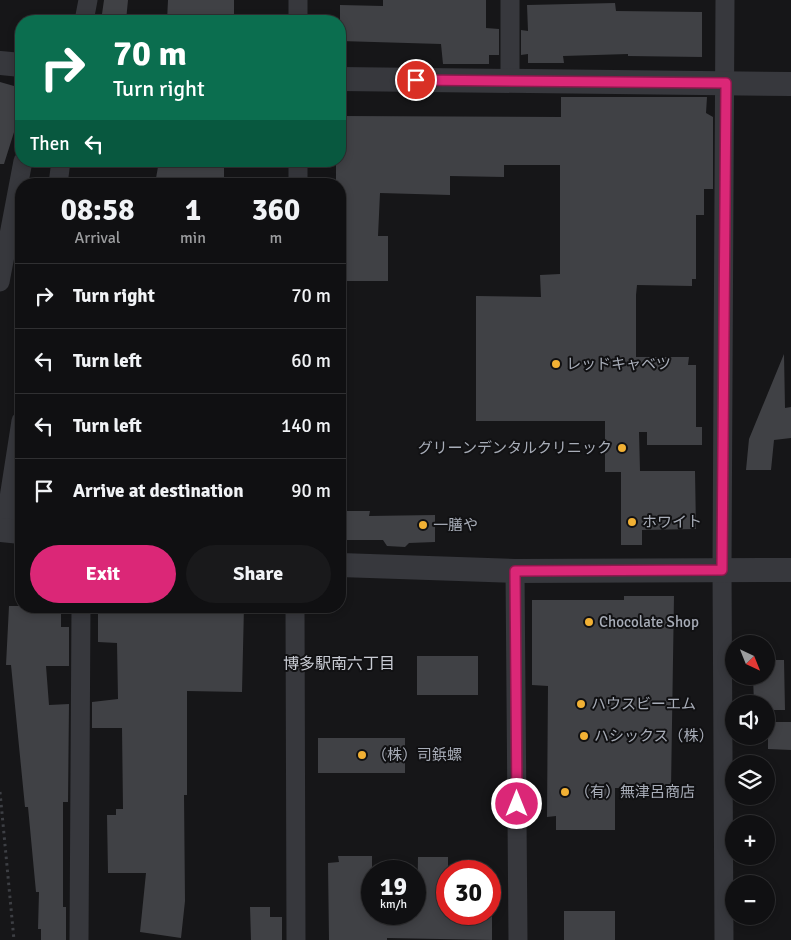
<!DOCTYPE html>
<meta charset="utf-8">
<style>
:root{--surface:#101012;--page:#19191b;--text:#f1f3f6;--muted:#9c9d9f;--line:#303032;--accent:#db2777}
body{margin:0;font-family:Signika,"Noto Sans JP",sans-serif;background:var(--page);color:var(--text);height:100vh;display:flex;flex-direction:column;font-size:19px;white-space:nowrap}
*{box-sizing:border-box;margin:0}
p{font-size:16px;color:var(--muted)}
.icon{flex:none;width:28px;height:28px;fill:none;stroke:currentColor;stroke-width:2;stroke-linecap:round;stroke-linejoin:round}
.map{position:relative;flex:1;overflow:hidden}
.details{position:absolute;left:15px;top:178px;width:331px;height:435px;display:flex;flex-direction:column;background:var(--surface);border-radius:20px;box-shadow:0 2px 8px #0003,0 0 0 1px var(--line)}
.details>*{flex:none}
.guide{position:absolute;left:15px;top:15px;width:331px;height:152px;border-radius:20px;box-shadow:0 2px 8px #0003,0 0 0 1px var(--line);background:#0b6e4f;color:#fff;overflow:hidden}
.needle{width:32px;rotate:137deg}
.fabs{position:absolute;left:725px;top:635px;display:grid;gap:10px}
.fabs a{display:grid;place-items:center;width:50px;height:50px;border-radius:50%;background:var(--surface);box-shadow:0 2px 8px #0003,0 0 0 1px var(--line);font-size:25px}
.speed{position:absolute;left:361px;top:860px;display:flex;gap:10px;font-size:25px;font-weight:700;text-align:center}
.speed>*{display:grid;place-content:center;width:65px;height:65px;border-radius:50%;background:var(--surface);box-shadow:0 2px 8px #0003,0 0 0 1px var(--line);line-height:1}
.speed small{font-size:12px;font-weight:400}
.speed .limit{border:8px solid #d22;background:#fff;color:#111}
.pin{position:absolute;display:grid;place-items:center;width:42px;height:42px;color:#fff;margin:-21px;border:2px solid #fff;border-radius:50%;box-shadow:0 1px 5px #0007}
.me{position:absolute;width:55px;margin:-28px;rotate:0deg;stroke-linejoin:round;filter:drop-shadow(0 0 4px #0008)}
.turn{display:flex;align-items:center;gap:18px;height:105px;padding:0 15px;font-size:22px}
.turn .icon{width:65px;height:65px;stroke-width:2.5}
.turn b{display:block;font-size:35px;line-height:42px}
.then{display:flex;align-items:center;height:48px;padding:0 15px;background:#0003;gap:10px;font-size:19px}
.eta{display:flex;justify-content:space-evenly;align-items:center;height:85px;text-align:center}
.eta b{font-size:30px;font-weight:700;line-height:35px}
.primary-button{display:flex;gap:10px;margin-top:auto;padding:10px 15px}
.primary-button a{flex:1;height:58px;border-radius:30px;background:var(--accent);color:#fff;font-size:20px;font-weight:700;line-height:58px;text-align:center}
.primary-button a+a{background:var(--page);color:var(--text)}
ul{padding:0;list-style:none}
li{display:flex;align-items:center;gap:15px;height:65px;padding:0 15px;border-top:1px solid var(--line)}
li div{flex:1}
li b{display:block;font-size:19px}
li em{font-style:normal}
.map>svg:first-child{display:block}
.building{fill:#404145}
.lines{fill:none;stroke-linecap:round;stroke-linejoin:round}
.path{stroke:#3d3f44;stroke-width:3;stroke-dasharray:2.5 4;stroke-linecap:butt}
.minor{stroke:#37383d;stroke-width:19}
.tertiary{stroke:#37383d;stroke-width:24}
.route-casing{stroke:#8e194d;stroke-width:12}
.route{stroke:#db2777;stroke-width:9}
.poi-dot{fill:#f2b134;stroke:#111113;stroke-width:2}
.labels{text-anchor:middle;stroke-width:4;stroke-linejoin:round;paint-order:stroke}
.poi-label{font-size:15px;fill:#a8adb8;stroke:#111113;text-anchor:start}
.neighbourhood-label{font-size:16px;fill:#c9ccd4;stroke:#111113}
</style>
<div class="map">
<svg width="791" height="940" viewBox="0 0 791 940">
<rect width="100%" height="100%" fill="#161618"/>
<!-- building -->
<path class="building" d="M104,0H128L126,21H101Z
M168,0H234V21H167Z
M383,0H486V28L499,29V55H489V64H443L441,44L340,41V5L383,6Z
M615,3L616,11L702,12V57L628,56V54L563,56L564,63H528V54L521,55V30L528,31L527,5Z
M0,82L21,88V110L4,164H0Z
M561,97H707L706,113L713,117V189H704V215H696V279H692V286L637,285L636,295V357H689L688,365H696V427H702V445H647V432H639L640,471H695L696,529L642,530V545H621V472H605V421H476V296L541,297L540,275L560,274V165H504V177L450,176V195L380,193L378,236H388V281H340V184H336V161H340V116L561,117Z
M159,161L224,163V184H155Z
M784,354L785,408L791,407V438L774,440L771,470H746L749,439Z
M340,511H370L369,516L435,515V542L409,543L405,547L387,546L383,540H340Z
M624,596H674L671,789L615,788V830H556V816L547,817L548,686L532,685V600H624Z
M9,606H61V627H69V666H46L49,705L69,704L68,802H63V907H66V940H41V929H38L39,892H36L28,807H25L11,665H6Z
M189,606H244L242,692L187,691V795H184L185,901L181,938L140,932L146,873H108L107,815H116V809H123L122,728H92V702L118,699L117,643L98,642V609H189Z
M417,656H478V695H417Z
M766,660H784L785,710H766V704H754L753,676H766Z
M768,722H791V750L768,749Z
M318,738H405V773H318Z
M338,856H372V914H417L418,857H448V914H492V940L387,938V940H329L328,863L339,862Z
M250,907H270V917H282V940H251Z
M564,911H615V940H564Z"/>
<g class="lines">
<!-- path -->
<path class="path" d="M0,792L14,940"/>
<!-- minor -->
<path class="minor" d="M298,0V21
M84,21L88,0
M510,81V0
M58,184L61,161
M298,184V161
M0,282L23,161
M4,530L21,421
M515,571L518,940
M295,606L296,940
M79,940L81,606
M724,940L722,570L725,0"/>
<!-- tertiary -->
<path class="tertiary" d="M0,63L21,65
M340,79L791,84
M0,530L21,532
M340,565L515,571L791,570"/>
</g>
<g class="lines">
<!-- route casing -->
<g class="route-casing">
<path id="route" d="M416,80L726,83L722,570L515,571L517,804"/>
</g>
<!-- route -->
<use href="#route" class="route"/>
</g>
<!-- markers -->
<g class="poi-dot">
<circle cx="556" cy="364" r="5"/>
<circle cx="622" cy="448" r="5"/>
<circle cx="632" cy="522" r="5"/>
<circle cx="423" cy="525" r="5"/>
<circle cx="589" cy="622" r="5"/>
<circle cx="581" cy="704" r="5"/>
<circle cx="584" cy="736" r="5"/>
<circle cx="362" cy="755" r="5"/>
<circle cx="565" cy="792" r="5"/>
</g>
<g class="labels">
<!-- poi labels -->
<g class="poi-label">
<text x="566" y="369">レッドキャベツ</text>
<text x="612" y="453" text-anchor="end">グリーンデンタルクリニック</text>
<text x="642" y="527">ホワイト</text>
<text x="433" y="530">一膳や</text>
<text x="599" y="627">Chocolate Shop</text>
<text x="591" y="709">ハウスビーエム</text>
<text x="594" y="741">ハシックス（株）</text>
<text x="372" y="760">（株）司鋲螺</text>
<text x="575" y="797">（有）無津呂商店</text>
</g>
<!-- neighbourhood labels -->
<g class="neighbourhood-label">
<text x="339" y="669">博多駅南六丁目</text>
</g>
</g>
</svg>
<div class="fabs">
<a><svg class="needle" viewBox="-14 -14 28 28"><path d="M0-13l5 13h-10z" fill="#e53935"/><path d="M0 13l5-13h-10z" fill="#9c9d9f"/></svg></a>
<a><svg class="icon" aria-label="sound" viewBox="0 0 24 24"><path d="M4 9h4l5-4v14l-5-4H4zM17 9q2 3 0 6"/></svg></a>
<a><svg class="icon" aria-label="layers" viewBox="0 0 24 24"><path d="M12 4l9 5-9 5-9-5zM3 14l9 5 9-5"/></svg></a>
<a>+</a>
<a>−</a>
</div>
<div class="speed"><div>19<small>km/h</small></div><div class="limit">30</div></div>
<div class="pin" style="left:416px;top:80px;background:#d93025"><svg class="icon" aria-label="arrive" viewBox="0 0 24 24"><path d="M6 21V4h12l-3 4 3 4H6"/></svg></div>
<svg class="me" style="left:517px;top:804px" viewBox="-20 -20 40 40"><circle r="17" fill="#db2777" stroke="#fff" stroke-width="3"/><path d="M0-11L8 9 0 5-8 9z" fill="#fff"/></svg>
<div class="guide">
<div class="turn"><svg class="icon" aria-label="right" viewBox="0 0 24 24"><path d="M7 20v-9h11M14 6l5 5-5 5"/></svg><div><b>70 m</b>Turn right</div></div>
<div class="then">Then<svg class="icon" aria-label="left" viewBox="0 0 24 24"><path d="M17 20v-9H6M10 6l-5 5 5 5"/></svg></div>
</div>
<section class="details">
<div class="eta">
<div><b>08:58</b><p>Arrival</p></div>
<div><b>1</b><p>min</p></div>
<div><b>360</b><p>m</p></div>
</div>
<ul>
<li><svg class="icon" aria-label="right" viewBox="0 0 24 24"><path d="M7 20v-9h11M14 6l5 5-5 5"/></svg><div><b>Turn right</b></div><em>70 m</em></li>
<li><svg class="icon" aria-label="left" viewBox="0 0 24 24"><path d="M17 20v-9H6M10 6l-5 5 5 5"/></svg><div><b>Turn left</b></div><em>60 m</em></li>
<li><svg class="icon" aria-label="left" viewBox="0 0 24 24"><path d="M17 20v-9H6M10 6l-5 5 5 5"/></svg><div><b>Turn left</b></div><em>140 m</em></li>
<li><svg class="icon" aria-label="arrive" viewBox="0 0 24 24"><path d="M6 21V4h12l-3 4 3 4H6"/></svg><div><b>Arrive at destination</b></div><em>90 m</em></li>
</ul>
<div class="primary-button"><a>Exit</a><a>Share</a></div>
</section>
</div>
